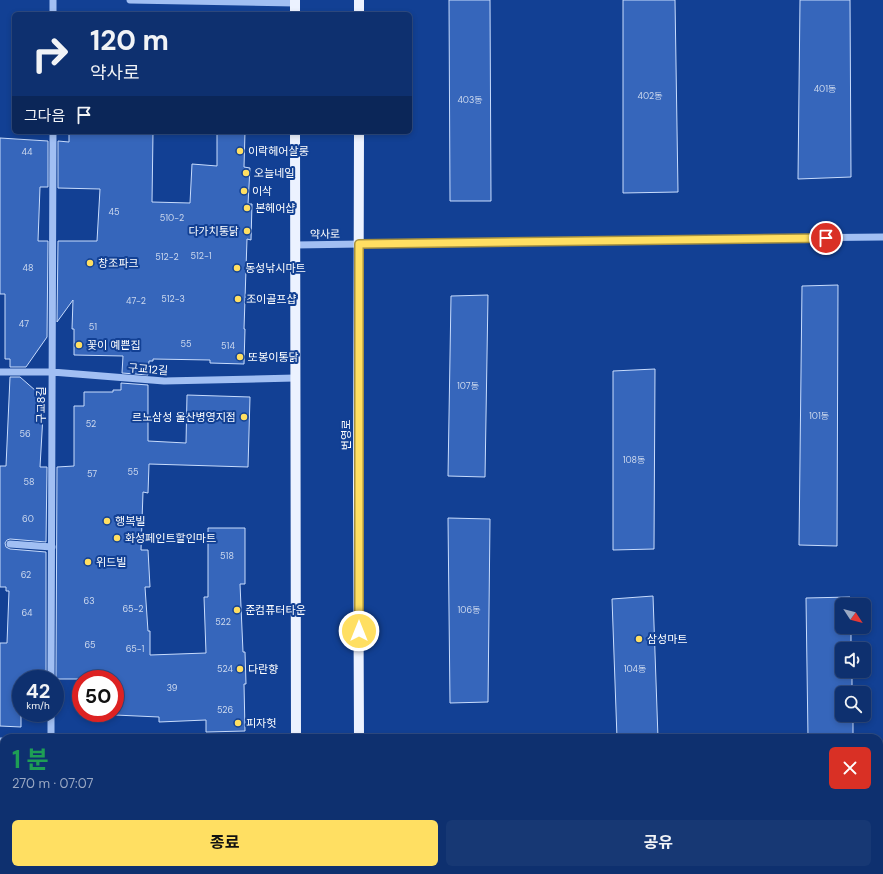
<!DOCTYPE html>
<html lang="ko">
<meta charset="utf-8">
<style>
:root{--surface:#0e306f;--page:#173874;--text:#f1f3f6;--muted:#9ba9c3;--line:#2e4b82;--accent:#ffdf62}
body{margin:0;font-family:"DM Sans","Noto Sans KR",sans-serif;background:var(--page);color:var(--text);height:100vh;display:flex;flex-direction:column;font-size:15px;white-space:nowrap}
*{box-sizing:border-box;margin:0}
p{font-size:13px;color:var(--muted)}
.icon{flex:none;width:22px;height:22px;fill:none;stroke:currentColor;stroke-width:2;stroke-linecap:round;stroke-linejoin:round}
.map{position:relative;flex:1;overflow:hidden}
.sheet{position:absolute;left:0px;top:734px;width:883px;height:140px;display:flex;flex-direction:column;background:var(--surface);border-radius:12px 12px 0 0;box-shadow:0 2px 6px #0003,0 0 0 1px var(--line)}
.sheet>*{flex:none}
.top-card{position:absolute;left:12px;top:12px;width:400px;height:122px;border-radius:6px;box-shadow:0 2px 6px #0003,0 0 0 1px var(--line);background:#0e306f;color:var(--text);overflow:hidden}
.needle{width:26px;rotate:126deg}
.tools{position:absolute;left:835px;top:598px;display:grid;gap:8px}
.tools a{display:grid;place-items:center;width:36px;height:36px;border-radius:6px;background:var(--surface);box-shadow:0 2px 6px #0003,0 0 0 1px var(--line);font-size:20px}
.speed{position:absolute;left:12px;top:670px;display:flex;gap:8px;font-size:20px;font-weight:700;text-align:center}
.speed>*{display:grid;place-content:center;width:52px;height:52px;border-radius:50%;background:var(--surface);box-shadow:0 2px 6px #0003,0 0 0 1px var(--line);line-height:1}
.speed small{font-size:10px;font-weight:400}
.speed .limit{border:6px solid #d22;background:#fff;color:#111}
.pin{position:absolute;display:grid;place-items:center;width:34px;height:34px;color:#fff;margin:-17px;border:2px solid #fff;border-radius:50%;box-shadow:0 1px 4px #0007}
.me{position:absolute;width:44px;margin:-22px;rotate:0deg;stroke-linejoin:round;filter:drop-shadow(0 0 3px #0008)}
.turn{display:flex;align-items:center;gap:14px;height:84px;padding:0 12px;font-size:18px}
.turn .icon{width:52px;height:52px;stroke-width:2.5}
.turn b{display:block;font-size:28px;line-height:34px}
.then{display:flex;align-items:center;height:38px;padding:0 12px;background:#0003;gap:8px;font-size:15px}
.round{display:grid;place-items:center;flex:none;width:42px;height:42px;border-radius:6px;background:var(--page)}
.summary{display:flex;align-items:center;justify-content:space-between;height:68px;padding:0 12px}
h1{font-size:24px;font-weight:700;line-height:30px;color:#1e9e55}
.cta{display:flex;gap:8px;margin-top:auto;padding:8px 12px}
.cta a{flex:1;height:46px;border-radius:6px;background:var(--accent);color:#111;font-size:16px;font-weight:700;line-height:46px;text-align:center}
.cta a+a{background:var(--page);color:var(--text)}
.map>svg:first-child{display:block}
.building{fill:#3666bb;stroke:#c8dcfd}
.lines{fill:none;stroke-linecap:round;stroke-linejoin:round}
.minor{stroke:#a1bff3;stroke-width:7}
.major{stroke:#ecf2ff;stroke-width:10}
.route-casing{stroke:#a69140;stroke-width:10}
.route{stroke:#ffdf62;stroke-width:7}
.poi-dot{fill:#ffdf62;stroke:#124094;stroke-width:1.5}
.labels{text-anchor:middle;stroke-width:4;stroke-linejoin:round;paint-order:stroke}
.number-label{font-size:9px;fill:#cdd9ee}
.poi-label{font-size:11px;fill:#fff;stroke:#124094;text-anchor:start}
.street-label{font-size:11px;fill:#fff;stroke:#124094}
</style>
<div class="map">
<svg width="883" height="874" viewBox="0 0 883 874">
<rect width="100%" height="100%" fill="#124094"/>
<!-- building -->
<path class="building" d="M449,0H490L491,201H450Z
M623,0H675L678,192L623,193Z
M800,0H850L851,177L798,179Z
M69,132H153L152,202L190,203L192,164L217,166V132H245L244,167L250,168L248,204H252L251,240L247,239L244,329H245L244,364L210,363V360L153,359V361H149L148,375L122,373L123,356L74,355V329H72L73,300L57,322L58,241H97L100,189L58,188V141L69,142Z
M0,138L48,141V187H40L38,241H48L47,337L26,367H10V359H5V294H0Z
M838,285L837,546L799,545L802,286Z
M488,295L485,477L448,476L451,296Z
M655,369L654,549L613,550V371Z
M10,377H20L44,398L40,467H47L46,542L10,539L7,540L5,543L6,547L10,549L46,552V679H21V727L0,726V643H7L9,591H6V587H0V466H6Z
M121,383L148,385V441L186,443L187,395L250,397L248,467L149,464L148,493L143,492L141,550H148L150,587H145L148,631H150V655L206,653L204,597H208V528H245V584H240L243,652H245L246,684H244L245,731L206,732V720L159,722V717L115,715V679H56L57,467L74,466V406H84V392H113V390H121Z
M448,518L490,519L488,702L450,703Z
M653,596L658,738H617L612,599Z
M850,597L851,605H842V627H851V649H842V671H852V693H842V715H853V738H808L806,598Z"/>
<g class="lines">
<!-- minor -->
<path class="minor" d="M130,0L295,3
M53,14V0
M295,245L706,239L883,237
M0,372H52L164,381L295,378
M10,544L52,547
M51,679L53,132
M51,738V713
M0,741H4
M51,874V870"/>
<!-- major -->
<path class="major" d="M295,14V0
M359,14V0
M295,132L296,738
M359,738L358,493L359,132
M297,870V874
M359,870V874"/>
</g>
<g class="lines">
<!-- route casing -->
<g class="route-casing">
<path id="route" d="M359,631V244L826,238"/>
</g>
<!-- route -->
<use href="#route" class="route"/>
</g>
<!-- markers -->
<g class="poi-dot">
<circle cx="240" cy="151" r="4"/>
<circle cx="246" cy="173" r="4"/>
<circle cx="244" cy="191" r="4"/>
<circle cx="247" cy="208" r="4"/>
<circle cx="247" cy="231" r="4"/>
<circle cx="90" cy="263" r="4"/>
<circle cx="237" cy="268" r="4"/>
<circle cx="238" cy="299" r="4"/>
<circle cx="79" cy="345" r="4"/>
<circle cx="240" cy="357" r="4"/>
<circle cx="244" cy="417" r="4"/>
<circle cx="107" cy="521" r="4"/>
<circle cx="117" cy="538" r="4"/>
<circle cx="88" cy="562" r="4"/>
<circle cx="237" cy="610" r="4"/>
<circle cx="639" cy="639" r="4"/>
<circle cx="240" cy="669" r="4"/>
<circle cx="238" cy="723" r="4"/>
</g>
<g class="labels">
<!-- number labels -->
<g class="number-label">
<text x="825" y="92">401동</text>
<text x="650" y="99">402동</text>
<text x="470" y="103">403동</text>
<text x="27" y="155">44</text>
<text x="114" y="215">45</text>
<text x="172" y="221">510-2</text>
<text x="201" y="259">512-1</text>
<text x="167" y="260">512-2</text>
<text x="28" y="271">48</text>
<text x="173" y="302">512-3</text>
<text x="136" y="304">47-2</text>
<text x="24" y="327">47</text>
<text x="93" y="330">51</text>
<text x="186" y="347">55</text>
<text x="228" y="349">514</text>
<text x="468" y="389">107동</text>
<text x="819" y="419">101동</text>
<text x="91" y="427">52</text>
<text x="25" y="437">56</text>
<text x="634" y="463">108동</text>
<text x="133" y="475">55</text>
<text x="92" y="477">57</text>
<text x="29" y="485">58</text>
<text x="28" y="522">60</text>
<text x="227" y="559">518</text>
<text x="26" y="578">62</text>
<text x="89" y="604">63</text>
<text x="133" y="612">65-2</text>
<text x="469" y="613">106동</text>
<text x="27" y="616">64</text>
<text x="223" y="625">522</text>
<text x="90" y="648">65</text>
<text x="135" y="652">65-1</text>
<text x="225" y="672">524</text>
<text x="635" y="672">104동</text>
<text x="172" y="691">39</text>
<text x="225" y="713">526</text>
</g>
<!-- poi labels -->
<g class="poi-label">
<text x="248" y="155">이락헤어살롱</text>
<text x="254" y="177">오늘네일</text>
<text x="252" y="195">이삭</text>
<text x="255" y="212">본헤어샵</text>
<text x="239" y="235" text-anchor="end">다가치통닭</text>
<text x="98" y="267">창조파크</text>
<text x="245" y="272">동성낚시마트</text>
<text x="246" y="303">조이골프샵</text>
<text x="87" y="349">꽃이 예쁜집</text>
<text x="248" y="361">또봉이통닭</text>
<text x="236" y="421" text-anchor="end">르노삼성 울산병영지점</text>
<text x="115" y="525">행복빌</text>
<text x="125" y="542">화성페인트할인마트</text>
<text x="96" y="566">위드빌</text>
<text x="245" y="614">준컴퓨터타운</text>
<text x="647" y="643">삼성마트</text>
<text x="248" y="673">다란향</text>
<text x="246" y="727">피자헛</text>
</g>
<!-- street labels -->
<g class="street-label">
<text transform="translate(325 234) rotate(-1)" y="4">약사로</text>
<text transform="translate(148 369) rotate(4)" y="4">구교12길</text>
<text transform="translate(41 405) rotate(-90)" y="4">구교8길</text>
<text transform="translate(346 435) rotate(-90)" y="4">번영로</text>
</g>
</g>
</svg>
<div class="tools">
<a><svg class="needle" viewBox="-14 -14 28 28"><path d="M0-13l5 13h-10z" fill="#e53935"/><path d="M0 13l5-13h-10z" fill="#9ba9c3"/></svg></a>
<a><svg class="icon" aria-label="sound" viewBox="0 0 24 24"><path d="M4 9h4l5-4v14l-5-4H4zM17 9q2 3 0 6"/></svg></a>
<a><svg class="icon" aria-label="search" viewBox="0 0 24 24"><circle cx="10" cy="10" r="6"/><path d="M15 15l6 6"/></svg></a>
</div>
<div class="speed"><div>42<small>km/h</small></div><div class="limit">50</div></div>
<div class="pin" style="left:826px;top:238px;background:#d93025"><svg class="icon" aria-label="arrive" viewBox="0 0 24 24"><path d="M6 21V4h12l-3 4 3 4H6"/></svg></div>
<svg class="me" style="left:359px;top:631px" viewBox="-20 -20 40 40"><circle r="17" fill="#ffdf62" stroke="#fff" stroke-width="3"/><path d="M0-11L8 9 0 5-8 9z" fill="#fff"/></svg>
<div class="top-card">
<div class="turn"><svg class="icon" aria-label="right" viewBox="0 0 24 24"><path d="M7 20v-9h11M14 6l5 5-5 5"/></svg><div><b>120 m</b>약사로</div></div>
<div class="then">그다음<svg class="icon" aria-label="arrive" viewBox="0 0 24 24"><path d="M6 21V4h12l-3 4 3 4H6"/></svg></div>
</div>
<section class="sheet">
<div class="summary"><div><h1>1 분</h1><p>270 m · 07:07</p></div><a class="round" style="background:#d93025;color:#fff"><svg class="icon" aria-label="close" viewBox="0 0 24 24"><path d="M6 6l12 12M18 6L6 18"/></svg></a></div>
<div class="cta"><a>종료</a><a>공유</a></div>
</section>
</div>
